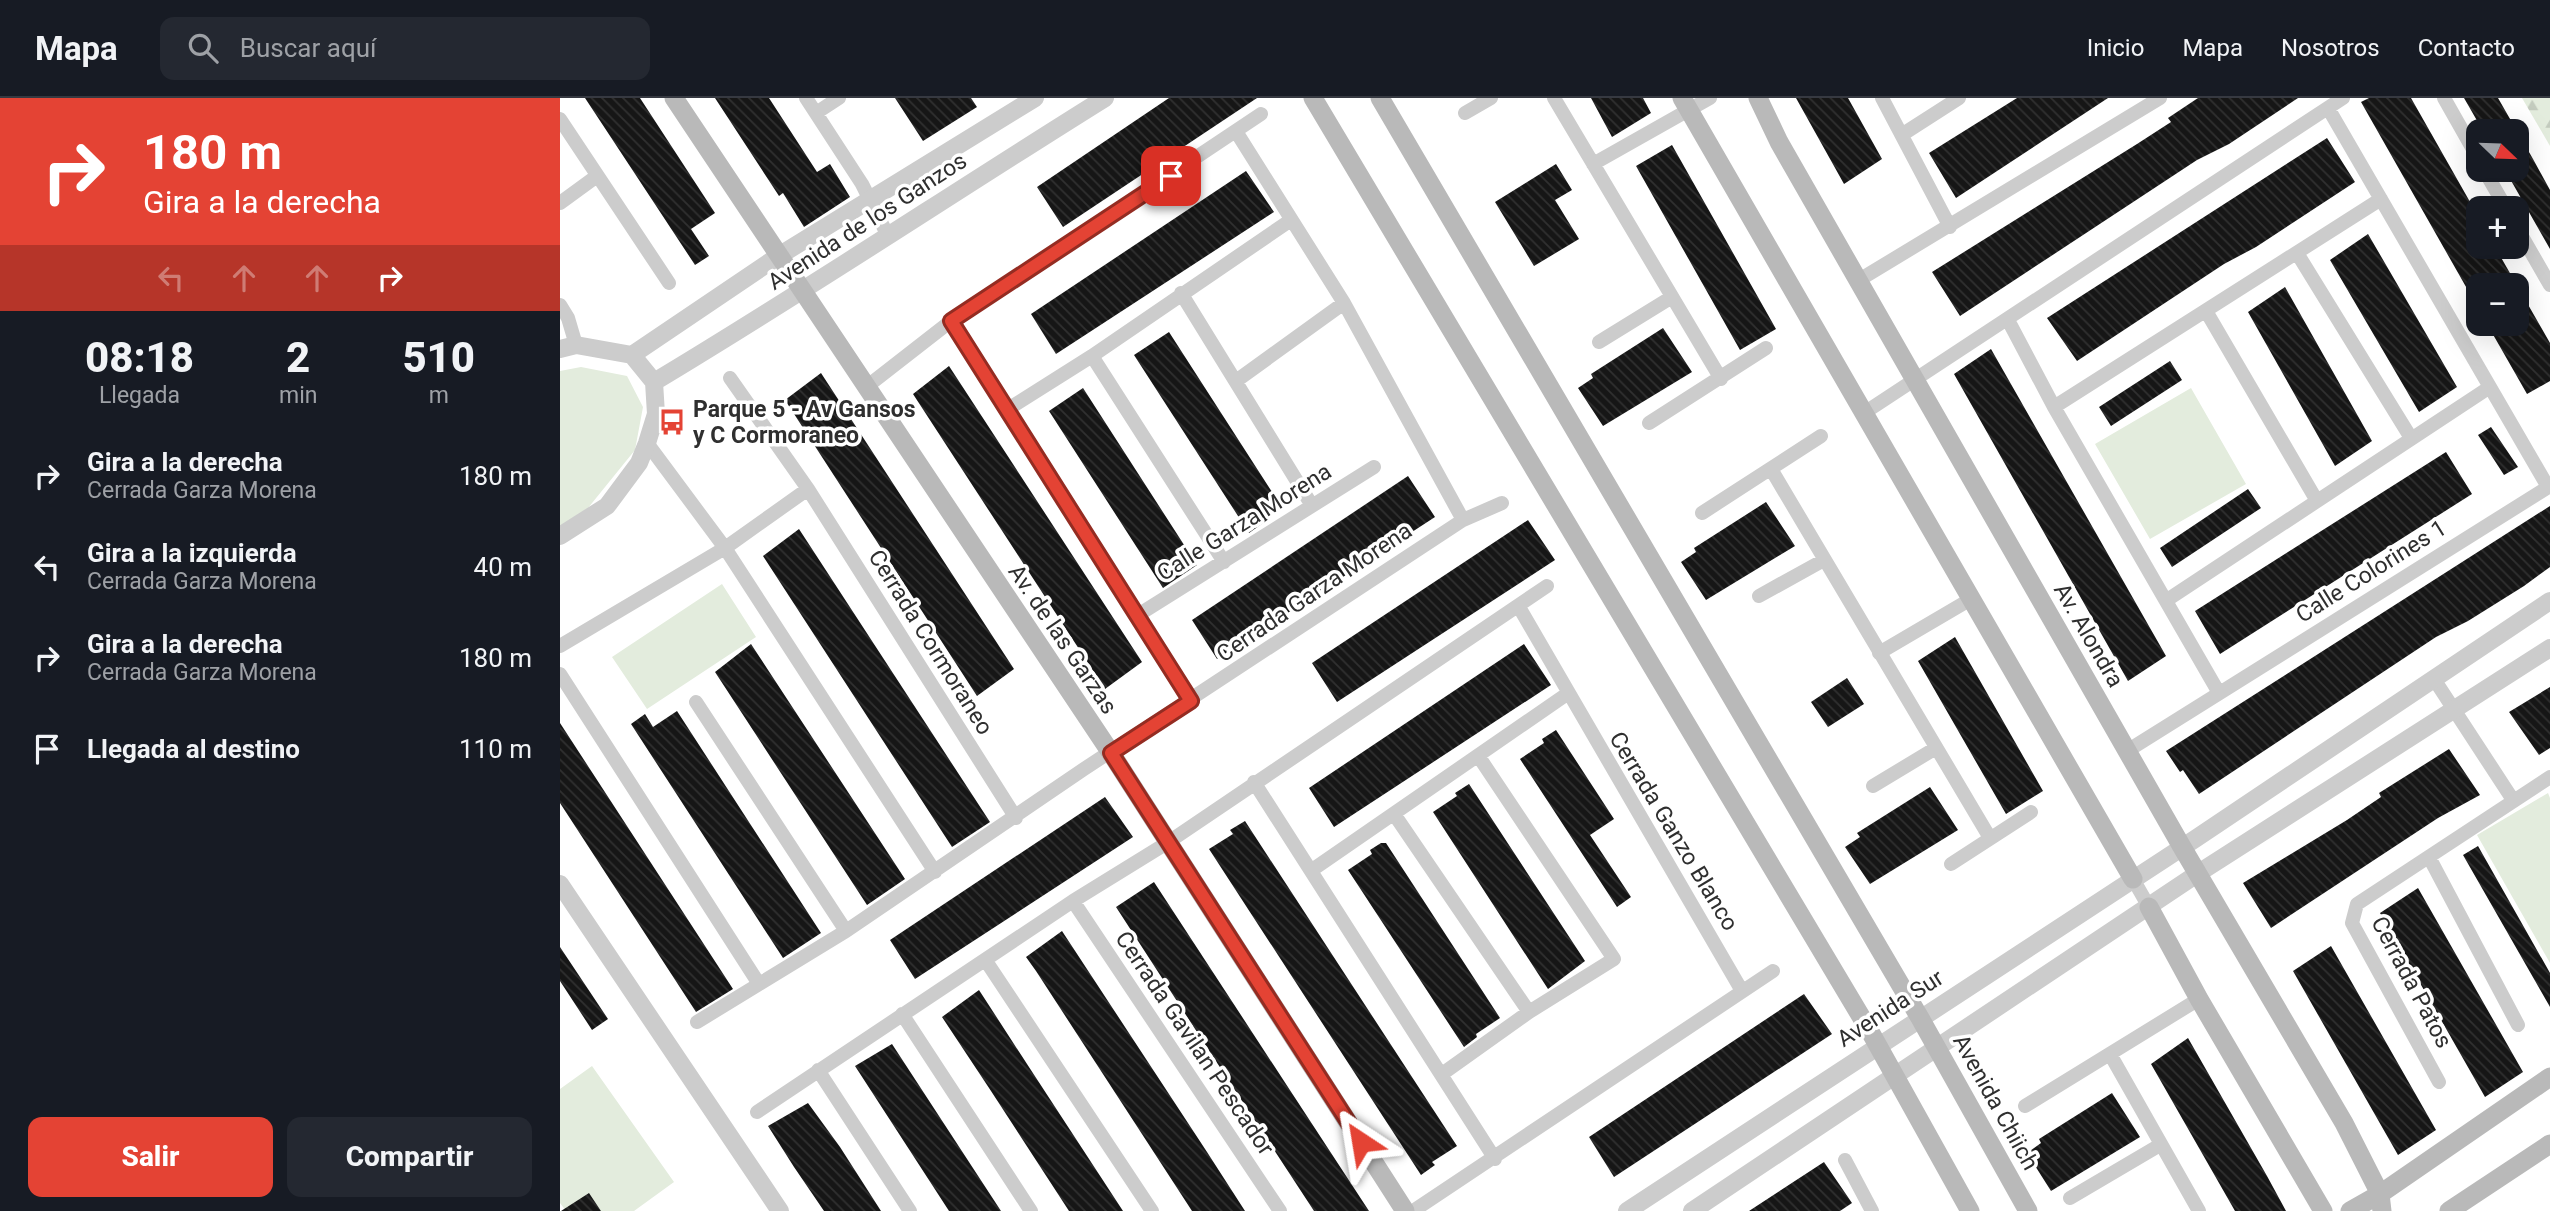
<!DOCTYPE html>
<html lang="es">
<meta charset="utf-8">
<style>
:root{--surface:#171b24;--page:#242831;--text:#f1f3f6;--muted:#9ea1a6;--line:#363941;--accent:#e44334}
body{margin:0;font-family:Roboto,sans-serif;background:var(--page);color:var(--text);height:100vh;display:flex;flex-direction:column;font-size:26px;white-space:nowrap}
*{box-sizing:border-box;margin:0}
p{font-size:23px;color:var(--muted)}
.icon{flex:none;width:38px;height:38px;fill:none;stroke:currentColor;stroke-width:2;stroke-linecap:round;stroke-linejoin:round}
.map{position:relative;flex:1;overflow:hidden}
.sheet{display:flex;flex-direction:column;background:var(--surface);width:560px}
.sheet>*{flex:none}
.top-card{background:#e44334;color:#fff;overflow:hidden}
.needle{width:46px;rotate:113deg}
.buttons{position:absolute;left:1906px;top:21px;display:grid;gap:14px}
.buttons a{display:grid;place-items:center;width:63px;height:63px;border-radius:14px;background:var(--surface);box-shadow:0 7px 28px #0002;font-size:35px}
.pin{position:absolute;display:grid;place-items:center;width:60px;height:60px;color:#fff;margin:-30px;border-radius:14px;box-shadow:0 4px 10px #0006}
.me{position:absolute;width:77px;margin:-38px;rotate:327deg;stroke-linejoin:round;filter:drop-shadow(0 0 5px #0008)}
.turn{display:flex;align-items:center;gap:24px;height:147px;padding:0 28px;font-size:32px}
.turn .icon{width:91px;height:91px;stroke-width:2.5}
.turn b{display:block;font-size:49px;line-height:60px}
.lanes{display:flex;align-items:center;height:66px;padding:0 28px;background:#0003;justify-content:center;gap:35px;direction:ltr}
.lanes .off{opacity:.35}
.eta{display:flex;justify-content:space-evenly;align-items:center;height:119px;text-align:center}
.eta b{font-size:42px;font-weight:800;line-height:49px}
.button{display:flex;gap:14px;margin-top:auto;padding:14px 28px}
.button a{flex:1;height:80px;border-radius:14px;background:var(--accent);color:#fff;font-size:28px;font-weight:800;line-height:80px;text-align:center}
.button a+a{background:var(--page);color:var(--text)}
ul{padding:0;list-style:none}
li{display:flex;align-items:center;gap:21px;height:91px;padding:0 28px}
li div{flex:1}
li b{display:block;font-size:26px}
li em{font-style:normal}
header{display:flex;align-items:center;gap:42px;box-sizing:border-box;height:98px;padding:0 35px;background:var(--surface);border-bottom:2px solid var(--line)}
header strong{font-size:33px}
nav{display:flex;gap:38px;margin-inline-start:auto;font-size:24px}
.search{width:490px;height:63px;background:var(--page);display:flex;align-items:center;gap:18px;box-sizing:border-box;padding:0 24px;border-radius:14px;color:var(--muted);font-size:26px}
main{display:flex;flex:1;min-height:0}
.map>svg:first-child{display:block}
.forest{fill:url(#forest-firs)}
.green{fill:#e3ecdd}
.building{fill:url(#building-back-hatch)}
.lines{fill:none;stroke-linecap:round;stroke-linejoin:round}
.minor{stroke:#ccc;stroke-width:14}
.tertiary{stroke:#ccc;stroke-width:18}
.secondary{stroke:#b9b9b9;stroke-width:19}
.route-casing{stroke:#942c22;stroke-width:18}
.route{stroke:#e44334;stroke-width:12}
.labels{text-anchor:middle;stroke-width:7;stroke-linejoin:round;paint-order:stroke}
.street-label{font-size:23px;fill:#2f2f2f;stroke:#fff}
.poi-label{font-size:23px;font-weight:bold;fill:#2f2f2f;stroke:#fff;text-anchor:start}
</style>
<header>
<strong>Mapa</strong>
<div class="search"><svg class="icon" aria-label="search" viewBox="0 0 24 24"><circle cx="10" cy="10" r="6"/><path d="M15 15l6 6"/></svg>Buscar aquí</div>
<nav><a>Inicio</a><a>Mapa</a><a>Nosotros</a><a>Contacto</a></nav>
</header>
<main>
<section class="sheet">
<div class="top-card">
<div class="turn"><svg class="icon" aria-label="right" viewBox="0 0 24 24"><path d="M7 20v-9h11M14 6l5 5-5 5"/></svg><div><b>180 m</b>Gira a la derecha</div></div>
<div class="lanes"><svg class="icon off" aria-label="left" viewBox="0 0 24 24"><path d="M17 20v-9H6M10 6l-5 5 5 5"/></svg><svg class="icon off" aria-label="ahead" viewBox="0 0 24 24"><path d="M12 20V5M6 11l6-6 6 6"/></svg><svg class="icon off" aria-label="ahead" viewBox="0 0 24 24"><path d="M12 20V5M6 11l6-6 6 6"/></svg><svg class="icon" aria-label="right" viewBox="0 0 24 24"><path d="M7 20v-9h11M14 6l5 5-5 5"/></svg></div>
</div>
<div class="eta">
<div><b>08:18</b><p>Llegada</p></div>
<div><b>2</b><p>min</p></div>
<div><b>510</b><p>m</p></div>
</div>
<ul>
<li><svg class="icon" aria-label="right" viewBox="0 0 24 24"><path d="M7 20v-9h11M14 6l5 5-5 5"/></svg><div><b>Gira a la derecha</b><p>Cerrada Garza Morena</p></div><em>180 m</em></li>
<li><svg class="icon" aria-label="left" viewBox="0 0 24 24"><path d="M17 20v-9H6M10 6l-5 5 5 5"/></svg><div><b>Gira a la izquierda</b><p>Cerrada Garza Morena</p></div><em>40 m</em></li>
<li><svg class="icon" aria-label="right" viewBox="0 0 24 24"><path d="M7 20v-9h11M14 6l5 5-5 5"/></svg><div><b>Gira a la derecha</b><p>Cerrada Garza Morena</p></div><em>180 m</em></li>
<li><svg class="icon" aria-label="arrive" viewBox="0 0 24 24"><path d="M6 21V4h12l-3 4 3 4H6"/></svg><div><b>Llegada al destino</b></div><em>110 m</em></li>
</ul>
<div class="button"><a>Salir</a><a>Compartir</a></div>
</section>
<div class="map">
<svg width="1990" height="1113" viewBox="0 0 1990 1113">
<defs>
<pattern id="forest-firs" width="22" height="20" patternUnits="userSpaceOnUse" patternTransform="scale(1.75)"><rect width="22" height="20" fill="#e3ecdd"/><path d="M5 1l3.5 6h-7zM16 11l3.5 6h-7z" fill="#c3cbbe"/></pattern>
<pattern id="building-back-hatch" width="6" height="6" patternUnits="userSpaceOnUse" patternTransform="scale(1.75)"><rect width="6" height="6" fill="#161616"/><path d="M-1 5l2 2M0 0l6 6M5-1l2 2" fill="none" stroke="#303030"/></pattern>
</defs>
<rect width="100%" height="100%" fill="#fff"/>
<!-- forest -->
<path class="forest" d="M1962,0H1990V48Z"/>
<!-- green -->
<path class="green" d="M21,269L67,278L83,309L75,352L28,410L0,428V273Z
M1631,290L1686,386L1590,441L1535,346Z
M162,486L196,539L87,611L52,559Z
M1988,695L1990,700V865L1917,737Z
M32,968L114,1084L74,1113H6L0,1105V991Z"/>
<!-- building -->
<path class="building" d="M25,0H80L155,115L131,131L149,158L135,167Z
M155,0H209L257,74L270,66L290,99L244,129L223,95L219,98Z
M335,0H411L417,9L363,43Z
M609,0H697L503,129L477,89Z
M1031,0H1083L1091,15L1052,39Z
M1236,0H1288L1322,61L1284,86Z
M1457,0H1548L1396,100L1369,55Z
M1638,0H1738L1669,46L1637,62L1400,218L1372,174L1577,46L1611,24L1608,20Z
M1809,0H1851L1918,118V149H1935L1990,245V283L1967,296L1927,226H1956V187H1918V210L1801,4Z
M1904,0H1938L1973,61L1990,92V151L1945,72H1956V33H1923Z
M1767,40L1795,84L1696,149L1664,166L1517,263L1487,220Z
M1112,47L1216,231L1180,252L1076,68Z
M996,66L1012,92L995,102L1019,141L974,168L935,104Z
M686,73L714,114L496,256L471,216Z
M1808,136L1897,289L1859,314L1770,162Z
M1725,189L1812,343L1775,368L1688,214Z
M1103,230L1132,274L1043,328L1018,290L1033,280L1031,276Z
M609,234L723,411L689,435L574,257Z
M1431,251L1606,558L1568,583L1394,276Z
M1610,263L1622,282L1551,328L1539,309Z
M389,268L582,564L545,591L353,296Z
M261,275L454,571L417,598L225,302Z
M523,290L637,467L603,490L489,313Z
M1931,329L1958,369L1944,377L1918,337Z
M1886,354L1912,396L1660,556L1635,513Z
M848,378L875,419L657,561L632,522Z
M1688,391L1701,410L1612,469L1600,450Z
M1206,404L1235,448L1146,502L1121,464L1136,454L1134,450Z
M1990,408V469L1964,488L1908,523L1876,539L1639,696L1623,672L1620,674L1606,653Z
M968,422L995,462L777,604L752,565Z
M239,431L430,724L392,749L203,458Z
M1395,539L1483,693L1446,716L1358,563Z
M191,546L345,781L307,807L155,574Z
M964,546L991,587L774,729L749,690Z
M1287,580L1304,606L1268,629L1251,604Z
M1990,589V650L1979,657L1949,614Z
M117,613L261,835L223,860L71,626L85,616L93,629Z
M0,625L173,891L136,914L0,705Z
M996,632L1054,721L1030,737L1071,799L1057,809L960,661L984,645L982,641Z
M1889,651L1920,697L1878,720L1711,830L1683,785L1787,722L1821,699L1819,695Z
M909,686L1025,863L988,891L873,714L897,698L895,695Z
M1370,689L1398,732L1310,786L1285,749L1300,739L1297,735Z
M545,699L573,739L355,881L330,842Z
M685,723L897,1048L872,1064L875,1067L861,1077L649,751L673,736L670,732Z
M821,745H826L940,920L916,936L917,939L904,949L788,772L812,756L810,752Z
M1918,748L1990,875V909L1903,757Z
M594,784L724,983L809,1113H754L648,951L556,809Z
M1858,790L1963,974L1925,999L1820,815Z
M502,833L647,1054L685,1113H632L476,873L466,859Z
M1771,848L1876,1032L1838,1057L1733,873Z
M0,849L48,921L32,932L0,883Z
M419,892L467,966L563,1113H509L431,993L382,919Z
M1244,896L1272,936L1054,1079L1029,1039Z
M1628,940L1707,1078L1726,1113H1675L1591,966Z
M332,946L409,1064L441,1113H389L295,968Z
M1552,995L1580,1039L1491,1093L1467,1055L1481,1045L1479,1041Z
M248,1005L280,1049L321,1113H264L234,1069L208,1028Z
M1264,1064L1292,1105L1280,1113H1189Z
M29,1095L41,1113H1Z"/>
<g class="lines">
<!-- minor -->
<path class="minor" d="M246,0L302,86L327,136
M994,0L1161,281
M1322,0L1390,129
M1884,0L1918,60
M1768,10L1988,389
M256,15L279,0
M905,15L931,0
M0,21L109,185
M677,35L784,205L903,422
M1343,36L1399,0
M1033,66L1150,0
M1924,72L1946,110
M0,105L37,78
M1956,128L1990,187
M1737,155L1851,340
M1299,182L1600,0
M621,195L751,406
M0,207L8,220L16,247
M1646,213L1757,403
M1448,222L1494,309L1659,595
M391,223L631,603
M1039,244L1112,199
M532,258L664,464
M170,280L248,391L456,720
M676,283L784,205
M305,290L391,223L701,16
M1494,309L1821,101
M448,311L532,258L731,122
M1304,315L1783,0
M1089,325L1206,250
M87,345L165,450L375,774
M1211,371L1430,740
M1142,415L1261,338
M1199,498L1264,462
M1607,502L1930,289
M959,509L1182,893
M578,517L814,369
M0,548L165,450L248,391
M1319,555L1411,501
M0,576L199,886
M1874,581L1953,702
M136,604L286,833
M1567,653L1990,388
M694,684L935,1061
M1313,688L1376,650
M834,716L969,914
M1869,759L1958,927
M1391,766L1471,714
M752,772L1007,596
M1573,781L1589,809
M513,803L720,1113
M426,863L592,1113
M342,916L471,1113
M137,924L286,833L524,671L903,422L942,405
M1550,956L1639,1113
M258,972L350,1113
M882,976L969,914L1054,861L919,659
M1879,984L1792,825L1797,806L1990,679
M1465,1008L1639,901
M197,1014L513,803L607,745L987,488
M1285,1062L1312,1113
M1510,1100L1600,1047
M853,1113L1213,873"/>
<!-- tertiary -->
<path class="tertiary" d="M0,251L16,247L72,257L94,284L96,316L87,345L79,365L47,408L0,438
M72,257L217,159L475,0
M94,284C246,193 394,94 545,0
M0,786L220,1113
M1067,1113L1635,741L1990,503
M1132,1113L1637,776L1990,550"/>
<!-- secondary -->
<path class="secondary" d="M114,0L551,655L845,1113
M753,0L1312,937L1410,1113
M820,0L1360,920L1468,1113
M1122,0L1573,781
M1198,0L1219,44L1622,749L1784,1025L1820,1096L1822,1113
M1589,809L1639,901L1763,1113
M1790,1113L1820,1096L1990,979
M1889,1113L1990,1046"/>
</g>
<g class="lines">
<!-- route casing -->
<g class="route-casing">
<path id="route" d="M611,78L391,223L631,603L551,655L801,1044"/>
</g>
<!-- route -->
<use href="#route" class="route"/>
</g>
<!-- icons -->
<defs>
<g id="bus-bare" transform="scale(2.1)"><path d="M-5-6H5V4H4V6H2V4H-2V6H-4V4H-5ZM-3.5-4V0h7V-4ZM-3.5 1.2v1.5H-2V1.2ZM2 1.2v1.5H3.5V1.2Z" fill="#e44334" stroke="#fff" stroke-width="2.5" paint-order="stroke"/></g>
</defs>
<g fill-rule="evenodd">
<use href="#bus-bare" x="112" y="324"/>
</g>
<g class="labels">
<!-- street labels -->
<g class="street-label">
<text transform="translate(307 123) rotate(-33)" y="8">Avenida de los Ganzos</text>
<text transform="translate(684 424) rotate(-32)" y="8">Calle Garza Morena</text>
<text transform="translate(1811 473) rotate(-32)" y="8">Calle Colorines 1</text>
<text transform="translate(754 494) rotate(-34)" y="8">Cerrada Garza Morena</text>
<text transform="translate(1529 537) rotate(60)" y="8">Av. Alondra</text>
<text transform="translate(503 541) rotate(56)" y="8">Av. de las Garzas</text>
<text transform="translate(371 544) rotate(58)" y="8">Cerrada Cormoraneo</text>
<text transform="translate(1114 733) rotate(59)" y="8">Cerrada Ganzo Blanco</text>
<text transform="translate(1852 884) rotate(62)" y="8">Cerrada Patos</text>
<text transform="translate(1330 910) rotate(-33)" y="8">Avenida Sur</text>
<text transform="translate(635 945) rotate(56)" y="8">Cerrada Gavilan Pescador</text>
<text transform="translate(1436 1004) rotate(61)" y="8">Avenida Chiich</text>
</g>
<!-- poi labels -->
<g class="poi-label">
<text x="133" y="319">Parque 5 - Av Gansos<tspan x="133" dy="26">y C Cormoraneo</tspan></text>
</g>
</g>
</svg>
<div class="buttons">
<a><svg class="needle" viewBox="-14 -14 28 28"><path d="M0-13l5 13h-10z" fill="#e53935"/><path d="M0 13l5-13h-10z" fill="#9ea1a6"/></svg></a>
<a>+</a>
<a>−</a>
</div>
<div class="pin" style="left:611px;top:78px;background:#d93025"><svg class="icon" aria-label="arrive" viewBox="0 0 24 24"><path d="M6 21V4h12l-3 4 3 4H6"/></svg></div>
<svg class="me" style="left:801px;top:1044px" viewBox="-20 -20 40 40"><path d="M0-17L14 15 0 8-14 15z" fill="#e44334" stroke="#fff" stroke-width="4"/></svg>
</div>
</main>
